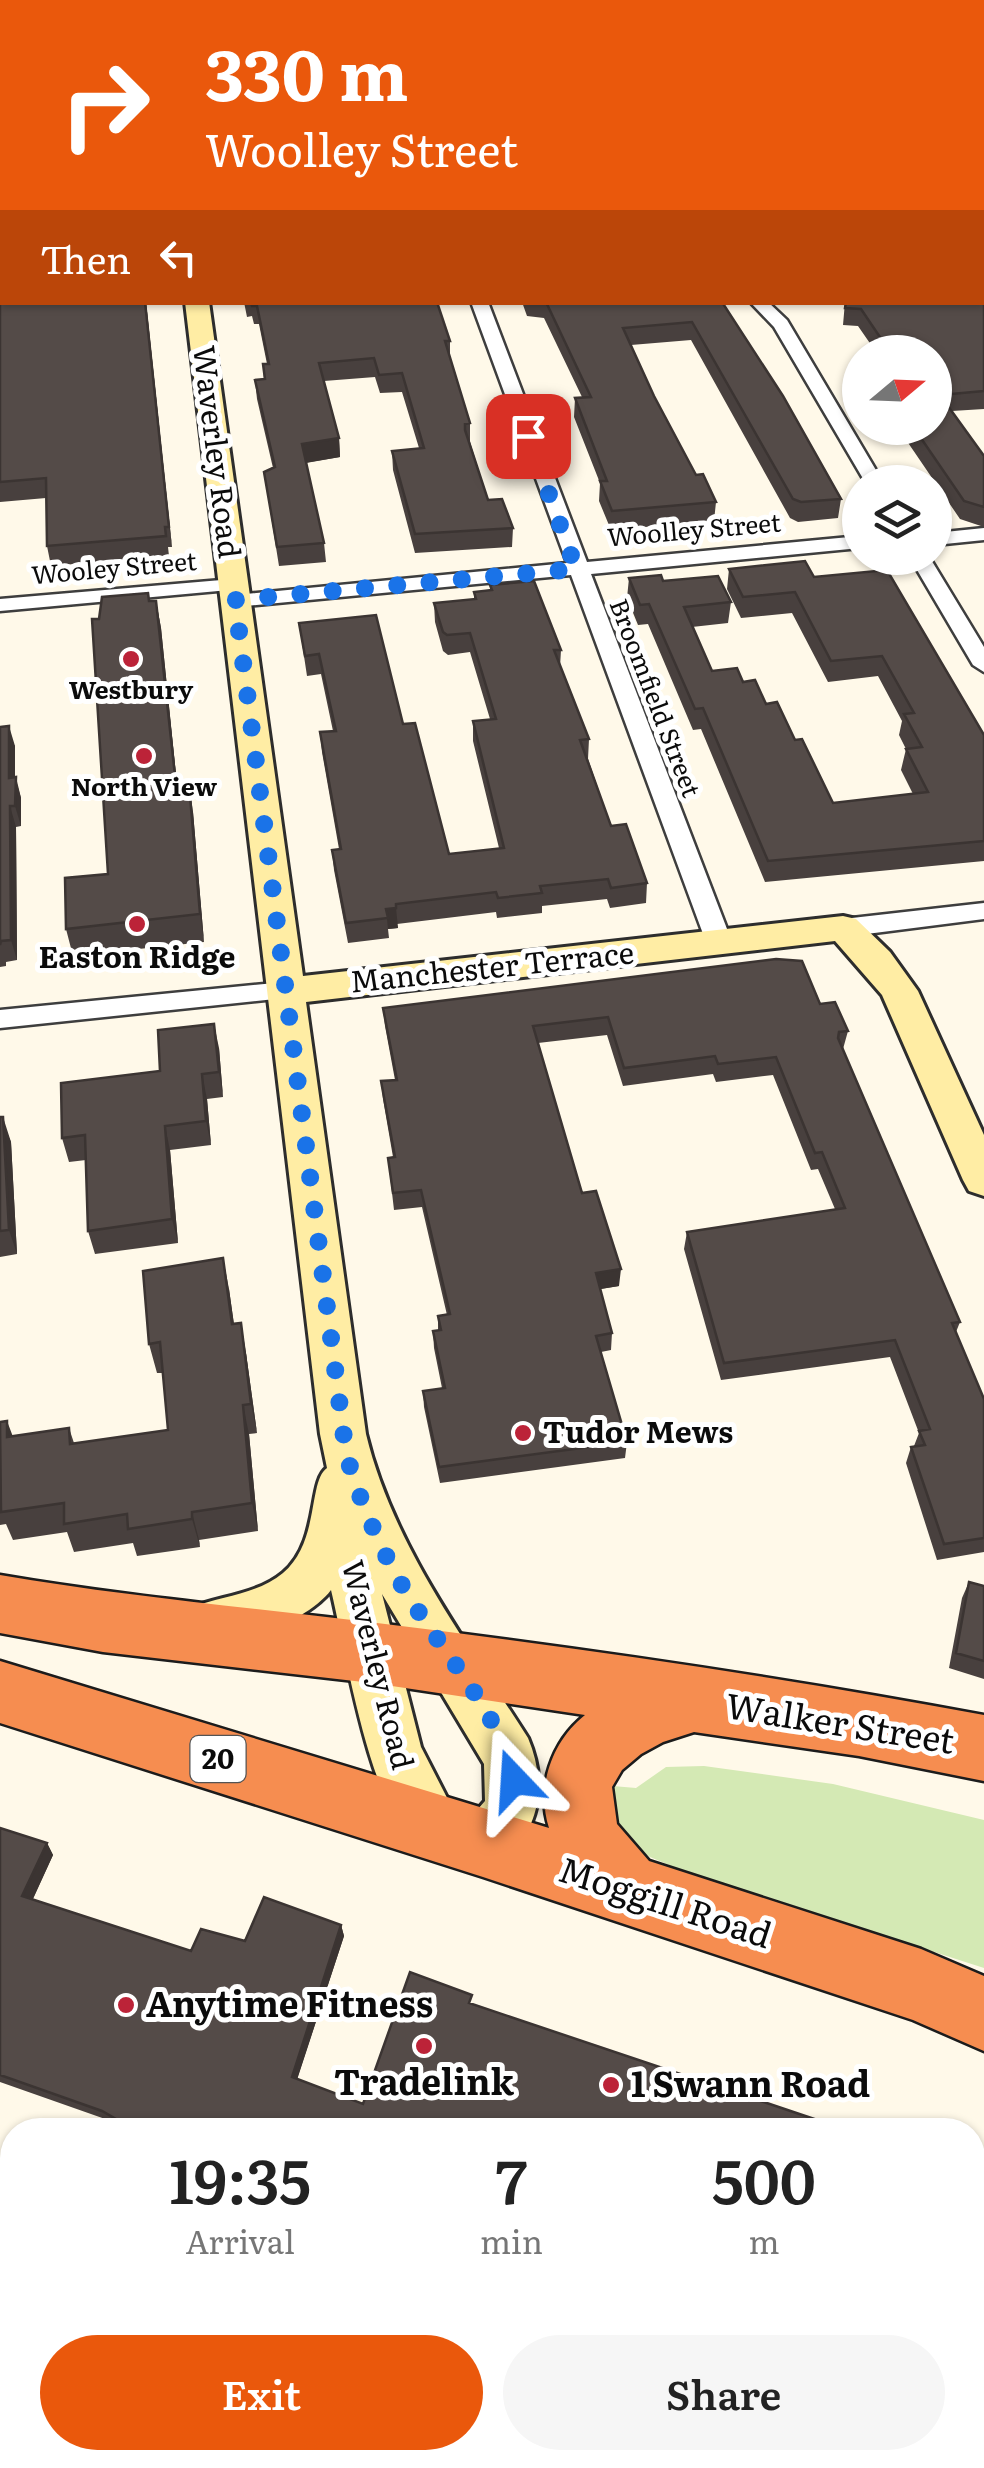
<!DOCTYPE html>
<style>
:root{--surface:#fff;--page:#f6f6f6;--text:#222;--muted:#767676;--accent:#ea580c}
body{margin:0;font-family:Literata,serif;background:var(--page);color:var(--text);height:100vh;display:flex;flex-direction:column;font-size:38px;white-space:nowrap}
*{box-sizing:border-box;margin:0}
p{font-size:32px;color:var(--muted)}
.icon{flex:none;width:55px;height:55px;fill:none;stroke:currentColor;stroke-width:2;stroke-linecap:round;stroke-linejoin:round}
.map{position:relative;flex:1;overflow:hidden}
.panel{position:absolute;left:0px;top:2118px;width:985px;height:352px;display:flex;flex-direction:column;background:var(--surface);border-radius:40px 40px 0 0;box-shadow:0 2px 8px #0004}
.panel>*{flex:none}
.hud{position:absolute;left:0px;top:0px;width:985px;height:305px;box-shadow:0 2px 8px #0004;background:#ea580c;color:#fff;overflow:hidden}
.needle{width:65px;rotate:71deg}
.controls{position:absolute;left:842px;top:335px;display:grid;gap:20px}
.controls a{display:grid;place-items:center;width:110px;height:110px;border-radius:50%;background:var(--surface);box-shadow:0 2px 8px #0004;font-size:50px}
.pin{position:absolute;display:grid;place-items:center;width:85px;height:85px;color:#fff;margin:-42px;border-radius:20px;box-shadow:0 5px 15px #0006}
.me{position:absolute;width:110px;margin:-55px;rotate:340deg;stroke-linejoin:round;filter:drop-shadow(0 0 8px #0008)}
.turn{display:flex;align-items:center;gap:35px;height:210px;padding:0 40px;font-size:45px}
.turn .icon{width:130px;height:130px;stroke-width:2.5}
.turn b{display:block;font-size:70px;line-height:85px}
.then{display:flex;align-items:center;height:95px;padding:0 40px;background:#0003;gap:20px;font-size:38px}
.eta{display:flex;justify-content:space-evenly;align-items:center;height:170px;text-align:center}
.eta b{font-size:60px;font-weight:600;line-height:70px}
.action{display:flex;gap:20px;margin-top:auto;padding:20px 40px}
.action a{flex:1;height:115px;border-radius:60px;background:var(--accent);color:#fff;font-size:40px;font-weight:600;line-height:115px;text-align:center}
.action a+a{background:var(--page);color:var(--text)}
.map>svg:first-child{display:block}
.green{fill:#d4e9b4}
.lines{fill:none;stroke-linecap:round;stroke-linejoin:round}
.street-casing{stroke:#3e3e3e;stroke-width:5}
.secondary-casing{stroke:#2d2d2d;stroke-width:6}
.highway-casing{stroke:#1c1c1c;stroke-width:5}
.street{fill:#fff;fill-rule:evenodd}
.secondary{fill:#ffeda4;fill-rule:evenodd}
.highway{fill:#f68d50;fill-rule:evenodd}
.rail{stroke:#bc2338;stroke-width:10}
.wall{fill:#48403e}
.shaded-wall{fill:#3b3432}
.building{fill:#544b48;stroke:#3b3432;stroke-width:2.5}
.route{stroke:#1a73e8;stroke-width:18;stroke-dasharray:0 32.4}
.poi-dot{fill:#bc2338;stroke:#fff;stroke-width:4}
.labels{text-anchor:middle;stroke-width:10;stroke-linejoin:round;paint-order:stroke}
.far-street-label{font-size:25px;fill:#0b0b0b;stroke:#fff}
.far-poi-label{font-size:25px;font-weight:bold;fill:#0b0b0b;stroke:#fff}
.shield{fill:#fff;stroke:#545454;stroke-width:2.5}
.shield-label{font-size:28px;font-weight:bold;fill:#0b0b0b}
.street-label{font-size:30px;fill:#0b0b0b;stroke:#fff}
.poi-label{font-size:30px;font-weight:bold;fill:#0b0b0b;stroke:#fff}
.near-street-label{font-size:35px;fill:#0b0b0b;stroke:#fff}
.near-poi-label{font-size:35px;font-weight:bold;fill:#0b0b0b;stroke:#fff;text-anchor:start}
</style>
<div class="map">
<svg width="984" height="2468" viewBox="0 0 984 2468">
<rect width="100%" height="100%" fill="#fff9e9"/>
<!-- green -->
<path class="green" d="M704,1766L833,1784L984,1820V1968L686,1872L650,1857L614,1831L601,1785L636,1788L666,1767Z"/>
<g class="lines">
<!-- street casing -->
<g class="street-casing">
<path id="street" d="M373,0H385L386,2H374Z
M583,0H596L597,2H584Z
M982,186L984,187V197L982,196Z
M471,302H488L587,562L860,536V548L591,574L732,942L728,948H710L706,942L571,575L235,607L224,601L235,595L567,563Z
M750,302H768L787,320L883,482H865L774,327Z
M984,528V540L935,545V533Z
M910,558H930L984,647V672L973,665Z
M233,579L240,581L243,585L240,589L0,611V599Z
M984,903V919L843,937L830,928L843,919Z
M285,982L294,985L298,991L294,997L0,1028V1010Z"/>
</g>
<!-- secondary casing -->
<g class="secondary-casing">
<path id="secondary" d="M151,0H169V2H151Z
M185,302H209L303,976L843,916L856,919L890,952L918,991L984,1135V1196L969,1191L963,1180L882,995L835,941L306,1002L366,1434C393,1546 467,1642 528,1738C550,1790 538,1846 483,1869L464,1861L456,1843L435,1855C428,1852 419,1850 414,1845C369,1801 346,1653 331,1590C308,1621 230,1653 193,1639L186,1623L193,1607C222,1596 258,1594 283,1573C320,1542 308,1481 327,1468L320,1434ZM382,1594L484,1764L485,1801L462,1827L421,1747Z
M984,2220V2294L972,2299V2224Z
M781,2458H854L850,2468H777Z"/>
</g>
<!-- highway casing -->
<g class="highway-casing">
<path id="highway" d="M0,1575C122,1596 245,1607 369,1622C574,1647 781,1677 984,1715V1781L859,1756L694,1732L663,1742L641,1754L622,1770L612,1787L617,1824L649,1861L921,1949L984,1976V2051L913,2020L483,1877L0,1723V1661L549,1828C536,1788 551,1742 585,1715L372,1683L103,1652L0,1633Z"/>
</g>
<!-- street -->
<use href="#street" class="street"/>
<!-- secondary -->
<use href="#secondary" class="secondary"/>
<!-- highway -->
<use href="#highway" class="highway"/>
<!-- rail -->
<path class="rail" d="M0,2192L12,2200
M0,2230L12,2238
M0,2281L12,2289
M0,2322L12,2331
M176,2458L188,2468
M237,2458L248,2468
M294,2458L306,2468
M344,2458L355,2468"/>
</g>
<!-- wall -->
<path class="wall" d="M0,0H8V2H2V302H146L172,547H168L169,556L51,566L47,546L46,498L0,502Z
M631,0H984V142L982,141V2H633Z
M984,224V409L952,411L984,456V527L960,519L898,428H935V352H876L858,326L843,325L845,302H982Z
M244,302H437L450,341V359L470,423V442L488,500L513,528L512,547L415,553L393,470L392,451L419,448L402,392L380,393L375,377L324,381L339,438L340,457L306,463L324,543L326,562L279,566L264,472L273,468L257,399L255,380H264L263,364H267L259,324H254L252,316L247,317Z
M522,302H722L841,499L838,518L798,522L790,518L691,340L631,345L654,396L696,475L716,502L714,521L611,530L599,501L600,483L574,417L575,398L582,397L544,318L527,316Z
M729,569L814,577L984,735V861L765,882L701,729L693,730L648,624L638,625L627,598L629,578L663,581L731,602L728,623L692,627L712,671L743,682L766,704L795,740L833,803L913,794L901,770L906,749L899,735L902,721L878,676L828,682L792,613L741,618L727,589Z
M490,585L561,650L560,667L589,739L588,759L611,826L647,883L646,903L610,908L607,899L542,906V913L497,918L496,912L397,924L398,928L388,929L389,938L348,943L334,870L332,850L339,849L322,752L320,732L333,731L321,674L307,676L299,623L403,724L449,854L499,848L473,741V721L490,719L470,652L448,655L443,651L435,622L434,603L474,599V592L490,590Z
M149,601H156L161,628L177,785L193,812L204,942L73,956L66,929L108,874L99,619Z
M0,727L15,746V777L21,798V826L16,827L17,960L6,962V966L0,967Z
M820,1004L848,1031L843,1049L960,1322L956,1332L984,1399V1552L937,1560L906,1463L911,1447L914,1446L919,1433L890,1357L721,1380L684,1249L687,1232L835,1209L818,1169L811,1170L773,1075L716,1082L713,1074L623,1086L607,1035L538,1043L582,1193L619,1286L600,1289L612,1333L611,1350L601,1352L627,1442L625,1458L440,1483L424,1407L423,1391L442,1388L434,1348L433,1331L438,1330V1316L447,1315L422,1207L394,1210L388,1158L393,1157L383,1099L381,1081L395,1080L385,1026L383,1008Z
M219,1048L223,1097L207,1099L211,1145L170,1150L178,1243L95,1254L88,1231L86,1160L69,1162L62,1138L160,1071Z
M0,1117L11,1142L17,1254L0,1257Z
M229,1289L234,1324L246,1353L257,1433L249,1434L258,1531L199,1540L200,1547L137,1556L133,1543L74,1552L67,1532L13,1540L6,1524L0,1525V1422L13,1436L69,1428L74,1443L168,1430L163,1373H157L149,1344Z
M969,1582L984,1586V1679L949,1668L962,1598Z
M0,1828L47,1843L53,1855L33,1899L191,1951L341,1925L344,1936L297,2079L363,2104L472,2004L847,2130H125L108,2120L0,2082Z
M984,2396V2468H924L933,2458H972V2410Z"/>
<!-- shaded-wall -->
<path class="shaded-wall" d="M492,0H505L504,2H487Z
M0,132L2,142V221L0,208Z
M145,302H146L172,547L169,527Z
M339,438L340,457L304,463L302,444Z
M156,601L161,628L180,813L176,785Z
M9,726L15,746V799L9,778Z
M16,777L21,798V826L15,806Z
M189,784L193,812L204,942L200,914Z
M10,806L16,827L17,960L11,940Z
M396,908L398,928L388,929L386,909Z
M214,1024L219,1048L223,1097L219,1072Z
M202,1074L207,1099L211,1145L206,1121Z
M3,1117L11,1142L17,1254L9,1230Z
M165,1126L170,1150L178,1243L172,1219Z
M223,1258L229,1289L238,1354L232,1324Z
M621,1269L619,1286L595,1290L596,1273Z
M241,1323L246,1353L257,1433L251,1404Z
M243,1405L249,1434L258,1531L252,1503Z
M7,1421L18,1450L7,1437Z
M192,1512L199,1540L200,1547L192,1519Z
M47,1843L53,1855L29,1907L22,1896Z
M341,1925L344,1936L295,2086L292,2077Z"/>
<!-- building -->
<path class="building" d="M0,0H5V2H2V124L0,125Z
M60,0H120V2H60Z
M192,0H339L340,2H192Z
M415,0H492L487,2H416Z
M508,0H559L560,2H510Z
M642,0H984V10H982V2H644Z
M982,23H984V99H982Z
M0,204H2V278H0Z
M982,222L984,224V280L982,281Z
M2,293V302H145L169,527H165L166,536L47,546L46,478L0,482V294Z
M982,293L984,294V391L940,395L984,456V507L964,501L914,428H935V352H890L861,309L845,308L846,302H982Z
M251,302H437L450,341H445L470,423L465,424V430L488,500L502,499L513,528L415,534L392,451L424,448L402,373L379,375L374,358L319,363L339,438L302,444L324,543L277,547L264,472L275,467L255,380L265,379L263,364H269L257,306H252Z
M546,302H722L783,396L841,499L801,502L793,499L692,322L623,328L654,396L696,475L703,474L716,502L612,511L600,481H607L575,398L591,397Z
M805,561L814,577L887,570L984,735V841L768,861L703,708L695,709L649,604L640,605L629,578L661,575L663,581L718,576L731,602L684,607L712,671L737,668L743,682L755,680L766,704L777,702L795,740L802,739L833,803L928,792L906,749L922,747L904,714L914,713L882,656L831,661L795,592L743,597L729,569Z
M534,581L561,650H554L589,739L580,740L611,826L626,824L647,883L611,888L608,879L540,886L542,893L498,898L496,892L396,904V908L386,909L388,918L346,923L332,850L341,849L320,732L336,731L319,654L305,656L299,623L376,615L403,724L415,723L449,854L504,848L473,721L496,719L470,633L447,635L443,632L434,603L476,599L474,592L492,590L490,585Z
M148,593L149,601H156L176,785L189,784L200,914L66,929L65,878L108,874L92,619H99L102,597Z
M9,726V778L16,777L15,806H10L11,940L1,941L0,945V727Z
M776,959L802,961L820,1004L835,1002L848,1031L839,1032L838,1038L960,1322L952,1323L984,1399V1538L944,1544L911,1447L925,1445L919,1431L930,1429L895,1340L724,1363L687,1232L845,1208L822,1152L815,1153L776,1057L718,1064L715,1056L624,1068L608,1017L533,1026L582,1193L596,1191L621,1269L596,1273L612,1333L596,1336L627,1442L439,1467L423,1391L445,1388L433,1331L441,1330L438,1316L450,1314L421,1190L393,1193L388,1158L395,1157L381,1081L397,1080L383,1008Z
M214,1024L219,1072L202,1074L206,1121L165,1126L172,1219L88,1231L85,1135L62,1138L61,1083L160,1071L158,1030Z
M0,1117H3L9,1230L0,1231Z
M223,1258L232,1324L241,1323L251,1404L243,1405L252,1503L192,1512V1519L128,1529L127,1514L64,1524V1503L1,1512L0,1422L7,1421V1437L69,1428L70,1444L168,1430L160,1342L149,1344L143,1271Z
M969,1582L984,1586V1661L956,1653Z
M0,1828L47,1843L22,1896L191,1951L201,1929L245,1941L264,1897L341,1925L292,2077L363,2104L410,1972L472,1995L469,2003L847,2130H135L102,2111L0,2075Z
M984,2403V2468H930L939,2458H972V2417Z"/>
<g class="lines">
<!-- route -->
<path class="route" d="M514,1780C506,1721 434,1641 403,1587C379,1546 359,1499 346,1453L235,600L576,569L528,436"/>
</g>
<!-- markers -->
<g class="poi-dot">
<circle cx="131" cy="659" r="10"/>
<circle cx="144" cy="756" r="10"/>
<circle cx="137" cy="924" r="10"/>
<circle cx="523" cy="1433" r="10"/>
<circle cx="126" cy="2005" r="10"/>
<circle cx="424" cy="2046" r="10"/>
<circle cx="611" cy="2085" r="10"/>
</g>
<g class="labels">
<!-- far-street labels -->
<g class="far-street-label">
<text transform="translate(694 530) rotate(-5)" y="9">Woolley Street</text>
<text transform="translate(114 568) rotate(-5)" y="9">Wooley Street</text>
<text transform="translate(655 698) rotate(69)" y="9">Broomfield Street</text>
</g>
<!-- far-poi labels -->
<g class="far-poi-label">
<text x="131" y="699">Westbury</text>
<text x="144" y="796">North View</text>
</g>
<!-- shield labels -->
<rect class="shield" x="190.5" y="1736" width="55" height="46" rx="8"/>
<g class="shield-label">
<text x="218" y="1769">20</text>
</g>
<!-- street labels -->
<g class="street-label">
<text transform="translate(216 452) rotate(83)" y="10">Waverley Road</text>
<text transform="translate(492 968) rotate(-6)" y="10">Manchester Terrace</text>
<text transform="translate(377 1665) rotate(76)" y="10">Waverley Road</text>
</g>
<!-- poi labels -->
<g class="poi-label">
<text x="137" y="968">Easton Ridge</text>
<text x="543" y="1443" text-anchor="start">Tudor Mews</text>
</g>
<!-- near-street labels -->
<g class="near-street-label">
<text transform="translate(840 1724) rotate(9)" y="12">Walker Street</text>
<text transform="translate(665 1903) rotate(18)" y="12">Moggill Road</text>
</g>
<!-- near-poi labels -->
<g class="near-poi-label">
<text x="146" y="2017">Anytime Fitness</text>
<text x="424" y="2095" text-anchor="middle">Tradelink</text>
<text x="631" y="2097">1 Swann Road</text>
</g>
</g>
</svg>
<div class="controls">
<a><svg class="needle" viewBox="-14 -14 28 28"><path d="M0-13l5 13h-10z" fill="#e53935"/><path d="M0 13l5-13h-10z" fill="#767676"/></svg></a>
<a><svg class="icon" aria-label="layers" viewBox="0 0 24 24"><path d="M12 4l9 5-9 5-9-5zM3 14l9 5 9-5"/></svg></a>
</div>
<div class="pin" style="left:528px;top:436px;background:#d93025"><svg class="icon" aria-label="arrive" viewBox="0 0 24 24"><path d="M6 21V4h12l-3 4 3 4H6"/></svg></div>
<svg class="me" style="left:514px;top:1780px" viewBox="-20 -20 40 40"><path d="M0-17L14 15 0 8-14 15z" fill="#1a73e8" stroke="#fff" stroke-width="4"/></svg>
<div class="hud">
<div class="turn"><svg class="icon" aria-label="right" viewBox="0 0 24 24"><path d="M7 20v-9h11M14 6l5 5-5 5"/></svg><div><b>330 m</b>Woolley Street</div></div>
<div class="then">Then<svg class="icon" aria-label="left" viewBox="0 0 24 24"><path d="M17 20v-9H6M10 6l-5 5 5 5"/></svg></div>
</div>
<section class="panel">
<div class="eta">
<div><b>19:35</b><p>Arrival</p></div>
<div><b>7</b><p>min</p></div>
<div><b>500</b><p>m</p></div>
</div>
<div class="action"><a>Exit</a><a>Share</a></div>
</section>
</div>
